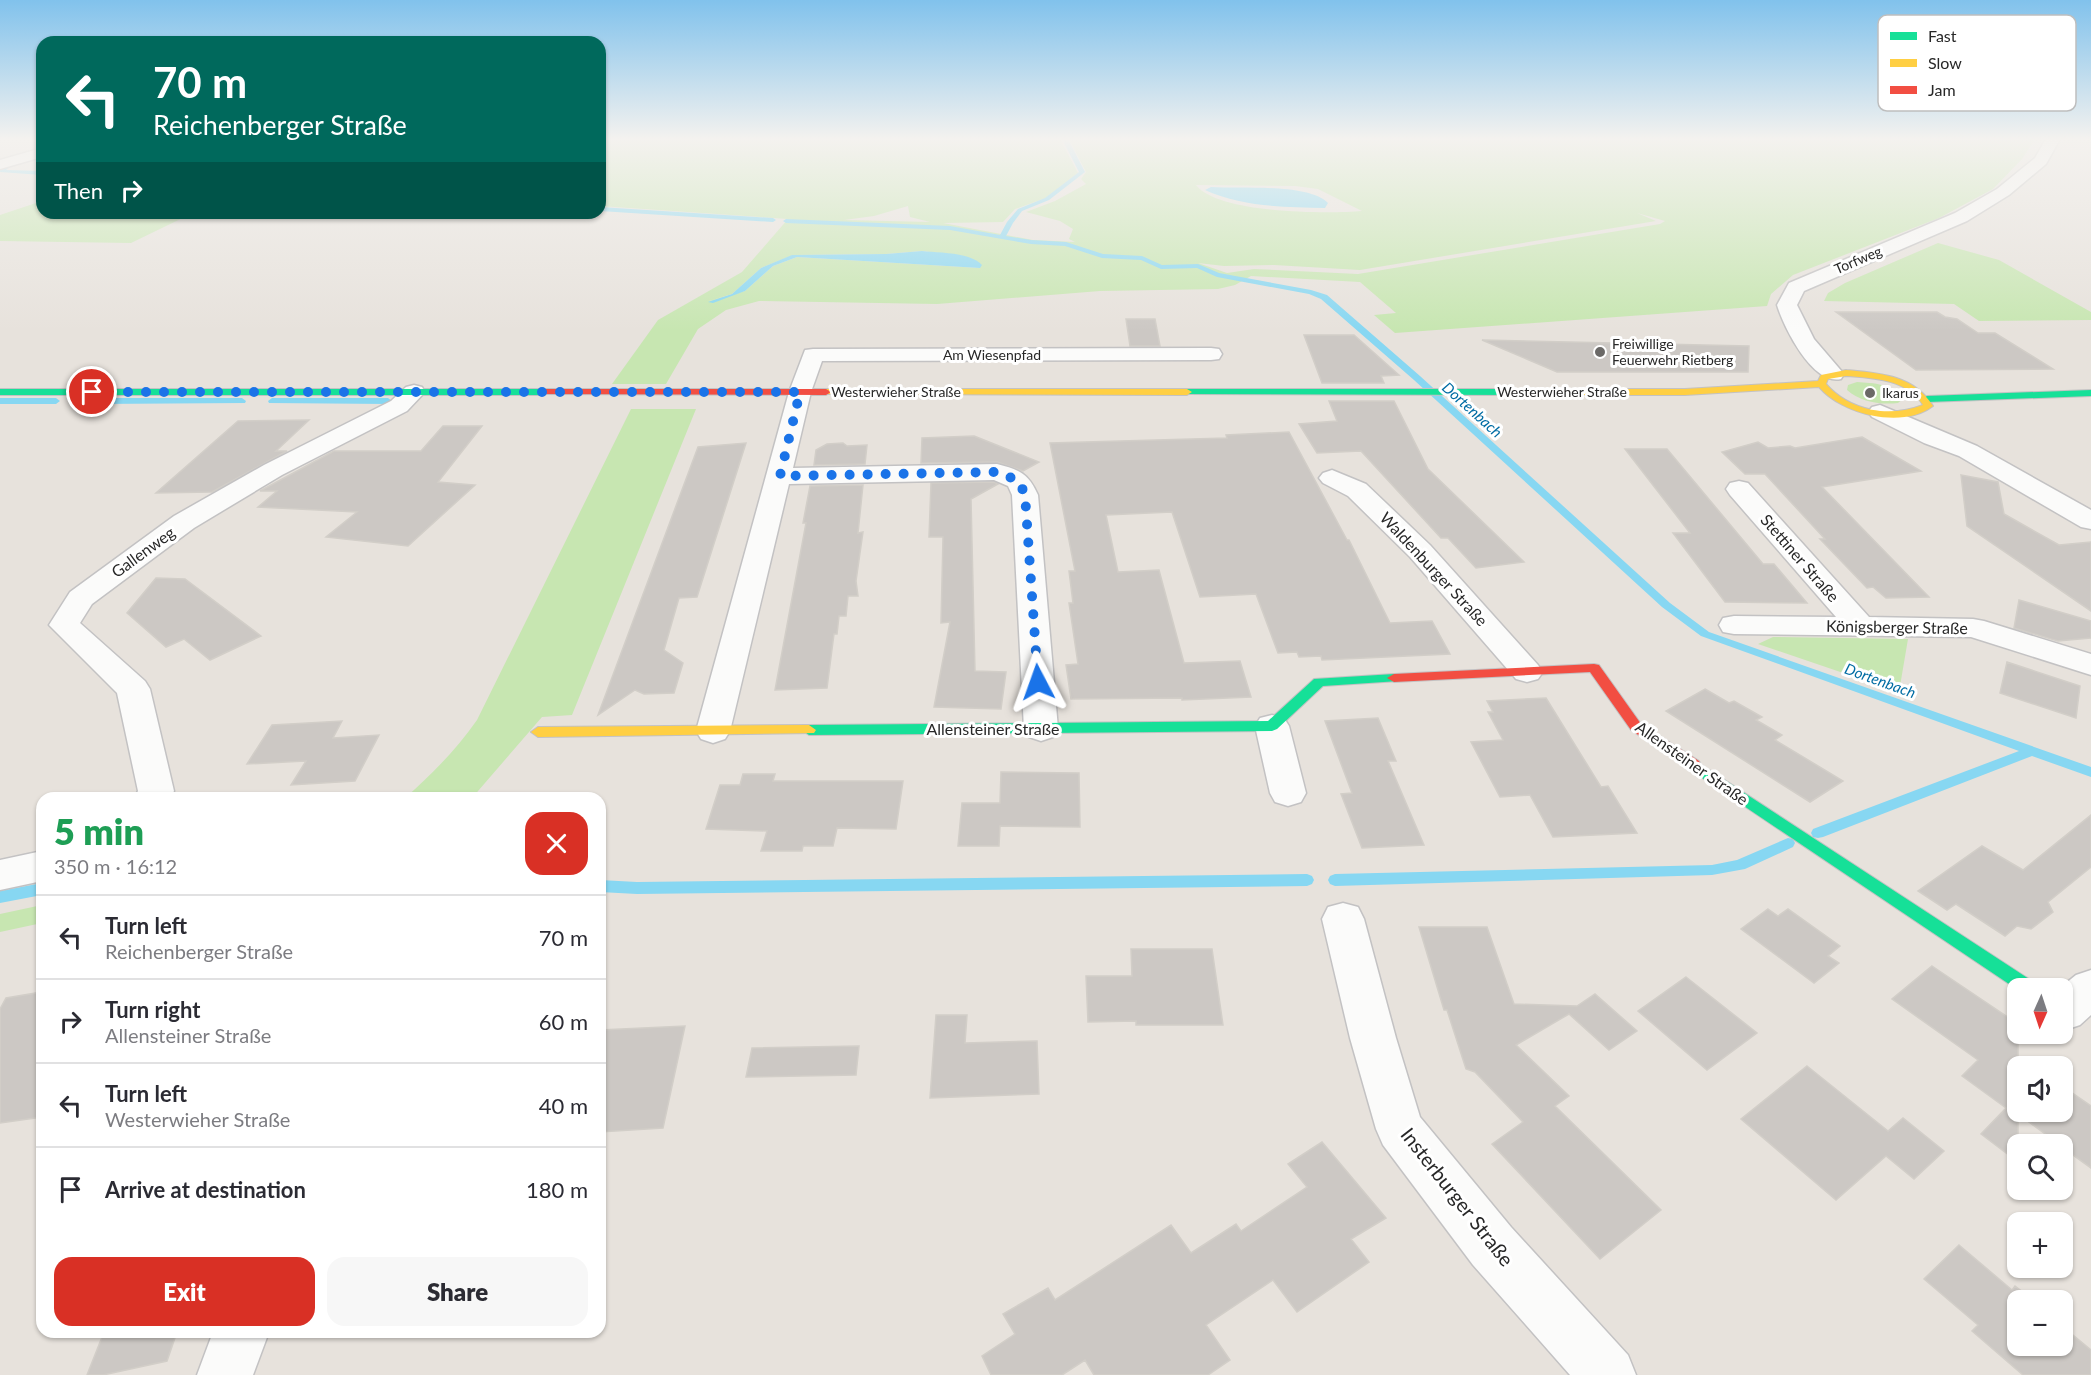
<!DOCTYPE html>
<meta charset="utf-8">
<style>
:root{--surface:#fff;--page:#f7f7f7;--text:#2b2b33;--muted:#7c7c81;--line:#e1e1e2;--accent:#d93025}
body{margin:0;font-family:Lato,sans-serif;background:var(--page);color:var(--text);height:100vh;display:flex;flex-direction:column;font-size:22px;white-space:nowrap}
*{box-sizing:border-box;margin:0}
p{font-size:20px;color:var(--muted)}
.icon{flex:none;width:33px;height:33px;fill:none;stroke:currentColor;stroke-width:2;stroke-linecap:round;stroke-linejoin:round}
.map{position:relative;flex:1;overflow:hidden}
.panel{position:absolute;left:36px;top:792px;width:570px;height:546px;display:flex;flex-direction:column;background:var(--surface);border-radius:18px;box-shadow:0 2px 4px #0004}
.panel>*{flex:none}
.guide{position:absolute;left:36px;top:36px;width:570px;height:183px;border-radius:18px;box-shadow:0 2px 4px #0004;background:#00695c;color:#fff;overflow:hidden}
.needle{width:39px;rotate:183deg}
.fabs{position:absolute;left:2007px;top:978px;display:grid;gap:12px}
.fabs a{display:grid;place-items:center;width:66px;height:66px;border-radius:12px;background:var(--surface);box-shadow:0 2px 4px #0004;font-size:30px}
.pin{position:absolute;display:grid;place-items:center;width:51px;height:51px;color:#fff;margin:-26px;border:3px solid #fff;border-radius:50%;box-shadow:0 2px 6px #0007}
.me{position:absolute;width:66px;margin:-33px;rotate:356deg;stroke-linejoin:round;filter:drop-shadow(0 0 4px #0008)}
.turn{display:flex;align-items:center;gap:21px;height:126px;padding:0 18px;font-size:27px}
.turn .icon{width:78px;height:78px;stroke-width:2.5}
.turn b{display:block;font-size:42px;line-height:51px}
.then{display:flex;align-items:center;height:57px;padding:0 18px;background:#0003;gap:12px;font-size:22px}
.round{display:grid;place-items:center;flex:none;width:63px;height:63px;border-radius:18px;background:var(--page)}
.headline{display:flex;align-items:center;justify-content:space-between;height:102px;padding:0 18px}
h1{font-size:36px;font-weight:800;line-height:45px;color:#1e9e55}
.cta{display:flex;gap:12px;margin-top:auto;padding:12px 18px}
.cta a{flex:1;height:69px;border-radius:18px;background:var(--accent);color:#fff;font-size:24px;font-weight:800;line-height:69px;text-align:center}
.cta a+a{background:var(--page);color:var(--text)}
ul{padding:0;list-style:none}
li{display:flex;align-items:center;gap:18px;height:84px;padding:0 18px;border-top:2px solid var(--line)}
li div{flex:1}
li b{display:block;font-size:22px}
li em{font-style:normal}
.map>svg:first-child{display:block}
.green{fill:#c7e6b1;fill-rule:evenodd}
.water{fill:#87d7f2}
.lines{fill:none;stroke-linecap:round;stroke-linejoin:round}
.stream{fill:#87d7f2;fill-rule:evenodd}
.building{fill:#ccc8c4;stroke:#d2cec8;stroke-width:1.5}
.street-casing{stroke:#c3c2c3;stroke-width:3}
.fast-casing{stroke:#c3c2c3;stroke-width:2}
.slow-casing{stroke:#c3c2c3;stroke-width:2}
.jam-casing{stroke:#c3c2c3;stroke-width:2}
.street{fill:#fbfbfa;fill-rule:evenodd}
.fast{fill:#16e098;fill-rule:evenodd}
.slow{fill:#ffcf43;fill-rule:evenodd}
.jam{fill:#f24e42;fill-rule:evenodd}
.route{stroke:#1a73e8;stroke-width:10;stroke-dasharray:0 18}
.poi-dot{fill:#6b6967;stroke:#fff;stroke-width:2}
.labels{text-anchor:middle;stroke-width:6;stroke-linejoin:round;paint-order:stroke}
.far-street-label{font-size:14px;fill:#282828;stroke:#fff}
.far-poi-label{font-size:14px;fill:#282828;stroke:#fff;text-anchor:start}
.far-water-label{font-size:15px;font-style:italic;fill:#006ca3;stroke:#fff}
.street-label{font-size:16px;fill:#282828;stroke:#fff}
.near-street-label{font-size:20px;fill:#282828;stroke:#fff}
.key{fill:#fff;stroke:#bebebe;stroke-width:1.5}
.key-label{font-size:16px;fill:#282828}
</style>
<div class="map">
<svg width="2091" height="1375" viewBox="0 0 2091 1375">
<rect width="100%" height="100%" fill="#e7e2dc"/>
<!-- green -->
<path class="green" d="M600,139H1060L1078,173L1046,198L1015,209L1003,222L943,223L1033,240L1075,242L1069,239L1073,229L1060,221L1026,212L1055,201L1086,184L1081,179L1086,172L1069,139H2035L2022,159L1993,189L1939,218L1793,275L1771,294L1767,306L1395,333L1374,315L1396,313L1360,282L1251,276L1235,285L1218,289L1100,291L937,304L759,301L726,310L698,329L666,384H612L658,320L742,272L788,219L600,206ZM1196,185L1295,186L1318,189L1362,211C1328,214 1218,214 1196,185ZM908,206L910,217L930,222L844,220L874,216ZM1637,213L1665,221L1660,224L1358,274L1254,269L1227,273L1198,263L1224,266L1274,265L1360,270L1656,221ZM922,251L963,256L980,268L797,257L773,266L745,291L709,301L732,294L761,268L793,255L886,254Z
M42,201V213H193L131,243L0,241V215Z
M1938,243L1999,260L2091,312V320L1979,321L1954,304L1824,301L1828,293L1845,283Z
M1857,382C1873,383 1894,384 1903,399L1898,403C1879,405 1861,402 1847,390L1848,385Z
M631,409H696L572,715L542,717L472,798H405C432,774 456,750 477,720Z
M1773,637L1908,639L1899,692L1758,644Z
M42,905V923L0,932V914Z"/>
<!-- water -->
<path class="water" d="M1211,187C1241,189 1308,183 1328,203L1325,208C1283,207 1243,207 1205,190Z
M922,251C939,253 970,252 982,265L980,268L797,257L773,266L745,291L713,303L708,302L732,294L761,268L792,255L886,254Z"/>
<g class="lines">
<!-- stream -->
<path class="stream" d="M1062,139H1068L1085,172L1049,200L1022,211L1013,223L1006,236L1031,240L1066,242L1103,254L1142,256L1162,265L1198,264L1219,273L1311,290L1327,295L1420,376L1670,603L1709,632L2091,767V777L2032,756L1823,837L1818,838L1813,837L1811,833L1813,829L2019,751L1701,636L1662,607L1414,380L1321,299L1309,294L1217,277L1197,268L1161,269L1141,260L1102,258L1065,246L1031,244L950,230L786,223L783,221L786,219L950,226L1000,235L1007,222L1018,209L1045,198L1079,172Z
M42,153V157L11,166L6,170L42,171V175L0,172V169L7,164Z
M600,207L773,218L776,220L773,222L600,211Z
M0,398H56L60,401L56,404H0Z
M242,398L246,401L245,403L96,404L92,401L96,398Z
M272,398H388L392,401L388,404L269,403L268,401Z
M1788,838L1793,839L1795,843L1793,847L1745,869L1712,875L1335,886L1330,884L1328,880L1330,876L1335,874L1712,865L1737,860Z
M1307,874L1312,876L1314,880L1312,884L1307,886L637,894L600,892V880L637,882Z
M42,883V895L0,903V891Z"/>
</g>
<!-- building -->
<path class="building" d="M1836,312H1937L1945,317L1957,319L1978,333H1995L2053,369L1916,370Z
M1126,319H1155L1160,346H1130Z
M1304,335H1354L1399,375L1381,376L1384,383H1322Z
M1482,340L1749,346L1748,372H1557Z
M1329,401H1394L1428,469L1524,562L1476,568L1448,538H1441L1361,451L1317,453L1299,424L1337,421Z
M309,420L276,451H287L212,492L156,493L238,421Z
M443,426H482L438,482L475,485L408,546L326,537L357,512L258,507L277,491H260L334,451H421Z
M1289,432L1347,540H1349L1390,623L1432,621L1450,654L1322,660L1321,656L1299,657L1297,652L1278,653L1256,594L1200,597L1172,512L1106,515L1118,572L1159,570L1184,663L1240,661L1251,697L1182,700V698L1071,699L1066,665L1078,664L1069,603H1073L1069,571H1075L1050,443L1227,438L1226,435Z
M974,436L1039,462L1023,471L997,462L921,463L922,438Z
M1862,437L1921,471L1822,487L1929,597L1886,598L1873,587L1867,588L1820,539H1825L1765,474H1745L1722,452L1758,442L1768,448L1790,446L1795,448Z
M746,443L697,597L679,598L664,650L683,663L674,693L644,694L635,690L598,715L698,447Z
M843,443L847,446L867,445L865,464L814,465L816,450L827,444Z
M1625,449H1667L1763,564H1774L1807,603L1725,602L1673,533H1690Z
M1961,475L1998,482L2004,514L2059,545L2091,542V611L1967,526Z
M994,482L998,484L971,499L975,671L1006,672L1001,709L934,707L950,622L941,623L943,537H929L931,483Z
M863,485L858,533L863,532L856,581L858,596H848L846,616H839L837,634H834L827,688L775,690L806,523H803L810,486Z
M156,578L185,579L261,636L210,660L184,639L166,647L127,613Z
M2019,600L2091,621V638L2058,641L2014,628Z
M2007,662L2080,686L2076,718L2000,693Z
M1705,689L1729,703L1734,701L1762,717L1756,720L1782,735L1775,740L1843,781L1810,802L1666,711Z
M1546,698L1601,787L1608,786L1637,833L1553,837L1530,795L1500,797L1471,742L1503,740L1488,712H1493L1487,701Z
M1378,718L1396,761H1388L1424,845L1362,848L1341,794L1352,793L1325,721Z
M342,721L333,738L379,735L355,781L291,785L306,761L247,764L272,725Z
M1001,772L1079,773L1080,827L1000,826L999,846H958L962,803H1000Z
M743,774H775L773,781H903L896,829L837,828L833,846H803L802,851H761L767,831L706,829L720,785H740Z
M2091,815V867L2048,902L2053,912L2031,929L2017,926L2005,936L1956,904L1947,910L1918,891L1982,846L2023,870Z
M1768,909L1778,916L1788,909L1840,946L1828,956L1839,963L1814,983L1741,929Z
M1419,927H1487L1514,1004L1577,1006L1595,994L1637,1031L1609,1050L1569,1014L1516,1045L1569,1096L1555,1106L1661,1210L1600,1259L1492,1144L1523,1122L1475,1072L1466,1069L1447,1010H1444Z
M1131,949H1212L1223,1025H1136V1021L1088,1022L1086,976H1132Z
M1932,966L2018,1024V1056L2033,1066H2018V1112H2062V1086L2091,1106V1168L2062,1147V1144H2059L2018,1114V1162L1981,1134L2006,1108L1962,1076L1978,1060L1892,999Z
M1686,977L1757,1033L1707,1070L1638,1011Z
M42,992V1117L0,1123V1009L6,998Z
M936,1015H967L965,1043L1037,1041L1039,1094L930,1098Z
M685,1026L663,1128L600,1132V1030Z
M859,1046L856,1075L746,1077L752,1048Z
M1807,1066L1888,1131L1903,1118L1944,1151L1914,1179L1886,1156L1836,1200L1741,1119Z
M1322,1142L1386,1218L1351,1239L1369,1262L1297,1312L1273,1280L1206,1325L1230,1360L1208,1375H1094L1085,1360L1062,1375H991L982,1356L1015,1334L1003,1314L1048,1288L1055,1300L1171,1225L1191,1253L1236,1224L1241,1231L1307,1187L1288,1164Z
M1959,1245L2012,1290L2015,1286L2033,1300H2018V1346H2062V1326L2091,1350V1375H2023L1972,1331L1978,1325L1924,1279Z
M104,1332H177L167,1361L103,1375H87Z"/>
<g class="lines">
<!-- street casing -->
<g class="street-casing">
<path id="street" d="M2046,139H2060L2046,164L2009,195L1967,221L1804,291L1797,305L1814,339L1844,374L1841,379C1813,386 1784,328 1777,305L1789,283L1955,213L1997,189L2035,158Z
M42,148V157L0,169V160Z
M1211,348L1219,349L1222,354L1219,359L1211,360L822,361L811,392L793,468L997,464C1020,470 1028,473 1038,495L1058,729L1053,737L1041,741L1029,737L1024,729L1012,495L1008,486L994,480L789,484L730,731L725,739L713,743L701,739L696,731L789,392L805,350L813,349Z
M414,385L422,387L425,392L407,411L282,475L194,528L92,604L80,623L145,681L150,689L174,791L170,798H134L138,791L117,693L49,625L70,592L174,516L264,465L391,401L406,387Z
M1880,405L1977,446L2091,510V529L2081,527L1959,456L1924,443L1872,417L1868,412L1872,407Z
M1332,470L1366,484L1430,545L1538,665L1543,672L1538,679L1527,682L1516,679L1410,557L1348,496L1323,483L1319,478L1323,473Z
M1739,481L1748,483L1869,617L1973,619L1984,621L2091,654V675L1971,637L1734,634L1723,632L1719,625L1723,618L1734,616L1836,617L1730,495L1726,489L1730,483Z
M1272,715L1284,718L1289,726L1306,793L1301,802L1288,806L1275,802L1270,793L1255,726L1260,718Z
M42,851V881L0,890V860Z
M1343,903L1358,907L1364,919L1396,1038L1420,1117L1511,1227L1628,1355L1636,1375H1570L1473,1265L1383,1145L1376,1129L1350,1038L1322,919L1328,907Z
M2091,970V1015L2080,1025L2062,1031V988H2060L2076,975Z
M213,1332H269L253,1375H197Z"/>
</g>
<!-- fast casing -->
<g class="fast-casing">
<path id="fast" d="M0,389H541L546,392L541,395H0Z
M1187,389H1523L1528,392L1523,395L1184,394V390Z
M2091,390V396L1927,402L1922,399L1927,396Z
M1394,674L1401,678L1399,681L1323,686L1277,729L1272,731L809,735L802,730L809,725L1268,721L1314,679Z
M1694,760L2035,983L2038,988L2018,990L1689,769L1687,765L1689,761Z"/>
</g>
<!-- slow casing -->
<g class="slow-casing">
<path id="slow" d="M1846,370C1879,373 1914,375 1933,406C1902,430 1842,414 1819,387L1685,395H1523L1518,392L1523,389H1685L1818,381L1821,375ZM1846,376C1873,378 1907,379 1923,405C1889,418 1850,411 1826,384L1828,379Z
M826,389H1187L1192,392L1187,395L823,394V390Z
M809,725L816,730L814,733L538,737L531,732L538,727Z"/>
</g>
<!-- jam casing -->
<g class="jam-casing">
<path id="jam" d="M541,389H826L831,392L826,395L538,394V390Z
M1594,664L1599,665L1641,724L1699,761L1701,765L1699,769H1689L1631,730L1590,672L1394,682L1387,678L1394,674Z"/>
</g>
<!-- street -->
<use href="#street" class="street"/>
<!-- fast -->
<use href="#fast" class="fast"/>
<!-- slow -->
<use href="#slow" class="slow"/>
<!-- jam -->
<use href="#jam" class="jam"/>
</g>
<!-- sky -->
<linearGradient id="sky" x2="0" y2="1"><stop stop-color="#81c2ec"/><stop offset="0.42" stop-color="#f4f2ef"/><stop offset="1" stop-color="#f4f2ef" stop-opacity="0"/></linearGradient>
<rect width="2091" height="331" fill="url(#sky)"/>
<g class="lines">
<!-- route -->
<path class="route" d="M92,392H800L780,476L997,472L1019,481L1025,495L1038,682"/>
</g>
<!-- markers -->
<g class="poi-dot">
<circle cx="1600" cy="352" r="6"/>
<circle cx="1870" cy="393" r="6"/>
</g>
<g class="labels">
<!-- far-street labels -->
<g class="far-street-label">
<text transform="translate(1858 260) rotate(-23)" y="5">Torfweg</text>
<text x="992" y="360">Am Wiesenpfad</text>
<text x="896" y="397">Westerwieher Straße</text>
<text x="1562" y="397">Westerwieher Straße</text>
</g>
<!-- far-poi labels -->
<g class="far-poi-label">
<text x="1612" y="349">Freiwillige<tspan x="1612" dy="16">Feuerwehr Rietberg</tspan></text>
<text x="1882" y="398">Ikarus</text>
</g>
<!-- far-water labels -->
<g class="far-water-label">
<text transform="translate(1472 410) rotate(42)" y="5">Dortenbach</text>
<text transform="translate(1880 681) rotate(20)" y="5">Dortenbach</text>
</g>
<!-- street labels -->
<g class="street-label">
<text transform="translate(143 552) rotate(-36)" y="6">Gallenweg</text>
<text transform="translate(1800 558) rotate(49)" y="6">Stettiner Straße</text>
<text transform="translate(1434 569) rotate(47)" y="6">Waldenburger Straße</text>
<text transform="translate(1897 627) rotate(1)" y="6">Königsberger Straße</text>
<text x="993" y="735">Allensteiner Straße</text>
<text transform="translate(1692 763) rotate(35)" y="6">Allensteiner Straße</text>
</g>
<!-- near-street labels -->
<g class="near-street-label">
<text transform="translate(1457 1197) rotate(52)" y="7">Insterburger Straße</text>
</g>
</g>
<!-- legend -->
<rect x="1878" y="15" width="198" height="96" rx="9" class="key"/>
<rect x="1890" y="32" width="27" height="8" fill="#16e098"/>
<rect x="1890" y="59" width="27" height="8" fill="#ffcf43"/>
<rect x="1890" y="86" width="27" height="8" fill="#f24e42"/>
<g class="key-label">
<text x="1928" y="42">Fast</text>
<text x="1928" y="69">Slow</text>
<text x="1928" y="96">Jam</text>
</g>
</svg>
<div class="fabs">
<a><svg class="needle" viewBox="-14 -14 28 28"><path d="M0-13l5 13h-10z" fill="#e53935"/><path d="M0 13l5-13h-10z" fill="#7c7c81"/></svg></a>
<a><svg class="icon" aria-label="sound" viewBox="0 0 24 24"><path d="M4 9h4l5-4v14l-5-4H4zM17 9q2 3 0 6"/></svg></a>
<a><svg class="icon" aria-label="search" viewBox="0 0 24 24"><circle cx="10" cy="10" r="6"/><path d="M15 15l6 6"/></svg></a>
<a>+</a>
<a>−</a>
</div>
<div class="pin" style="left:92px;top:392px;background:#d93025"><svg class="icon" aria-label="arrive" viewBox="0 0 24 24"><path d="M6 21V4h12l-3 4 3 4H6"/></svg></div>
<svg class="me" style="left:1038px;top:682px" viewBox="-20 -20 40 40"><path d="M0-17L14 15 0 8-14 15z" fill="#1a73e8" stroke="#fff" stroke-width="4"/></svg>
<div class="guide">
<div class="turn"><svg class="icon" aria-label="left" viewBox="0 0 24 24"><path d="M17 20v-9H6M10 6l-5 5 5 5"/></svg><div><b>70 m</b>Reichenberger Straße</div></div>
<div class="then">Then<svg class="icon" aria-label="right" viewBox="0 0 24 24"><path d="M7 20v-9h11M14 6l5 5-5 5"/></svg></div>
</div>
<section class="panel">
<div class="headline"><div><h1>5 min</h1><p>350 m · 16:12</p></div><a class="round" style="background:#d93025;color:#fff"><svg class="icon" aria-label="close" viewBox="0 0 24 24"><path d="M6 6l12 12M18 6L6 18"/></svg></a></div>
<ul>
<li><svg class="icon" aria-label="left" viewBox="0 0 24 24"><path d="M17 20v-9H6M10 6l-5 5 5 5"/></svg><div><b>Turn left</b><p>Reichenberger Straße</p></div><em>70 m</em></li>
<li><svg class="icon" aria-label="right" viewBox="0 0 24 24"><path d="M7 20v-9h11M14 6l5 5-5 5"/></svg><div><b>Turn right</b><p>Allensteiner Straße</p></div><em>60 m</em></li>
<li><svg class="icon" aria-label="left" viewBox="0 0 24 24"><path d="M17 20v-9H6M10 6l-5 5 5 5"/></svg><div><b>Turn left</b><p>Westerwieher Straße</p></div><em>40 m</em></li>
<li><svg class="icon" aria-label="arrive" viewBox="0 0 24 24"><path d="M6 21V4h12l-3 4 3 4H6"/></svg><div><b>Arrive at destination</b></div><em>180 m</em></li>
</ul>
<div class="cta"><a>Exit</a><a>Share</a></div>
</section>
</div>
